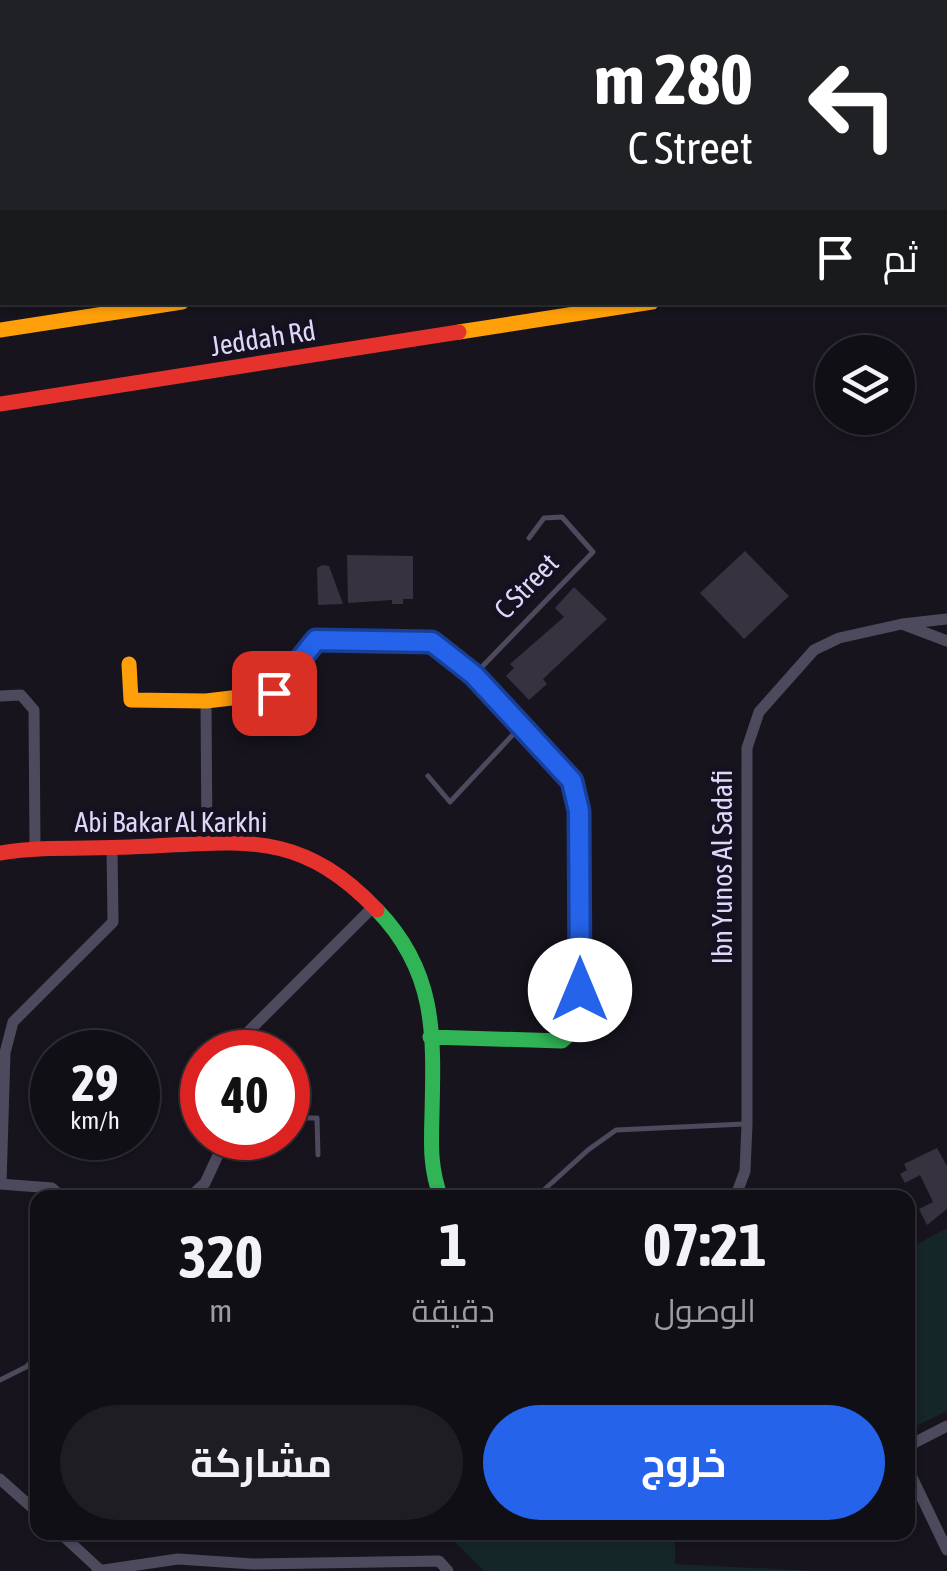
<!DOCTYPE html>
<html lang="ar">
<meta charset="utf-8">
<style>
:root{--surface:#110f16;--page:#1e1d23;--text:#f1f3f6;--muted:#9c9ca1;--line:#302f35;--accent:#2563eb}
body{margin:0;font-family:"Asap Condensed",Cairo,sans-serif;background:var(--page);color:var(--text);direction:rtl;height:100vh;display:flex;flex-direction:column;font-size:38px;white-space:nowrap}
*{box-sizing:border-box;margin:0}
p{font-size:32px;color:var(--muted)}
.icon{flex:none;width:55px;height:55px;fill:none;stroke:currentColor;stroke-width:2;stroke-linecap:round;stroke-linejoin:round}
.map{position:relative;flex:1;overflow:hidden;direction:ltr}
.drawer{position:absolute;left:30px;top:1190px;width:885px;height:350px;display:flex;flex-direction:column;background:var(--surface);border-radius:20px;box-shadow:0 2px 8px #0004,0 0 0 2px var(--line);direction:rtl}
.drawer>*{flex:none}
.hud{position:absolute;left:0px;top:0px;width:948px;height:305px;box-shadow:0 2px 8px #0004,0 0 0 2px var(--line);direction:rtl;background:#202124;color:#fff;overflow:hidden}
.controls{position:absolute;left:815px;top:335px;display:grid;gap:20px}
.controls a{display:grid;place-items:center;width:100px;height:100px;border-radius:50%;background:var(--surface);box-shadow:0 2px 8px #0004,0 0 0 2px var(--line);font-size:50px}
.speed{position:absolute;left:30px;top:1030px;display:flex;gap:20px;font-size:50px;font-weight:700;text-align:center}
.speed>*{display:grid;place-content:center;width:130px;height:130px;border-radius:50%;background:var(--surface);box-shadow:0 2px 8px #0004,0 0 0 2px var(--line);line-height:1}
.speed small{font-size:25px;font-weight:400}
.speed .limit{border:15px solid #d22;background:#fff;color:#111}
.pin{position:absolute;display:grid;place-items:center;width:85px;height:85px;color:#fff;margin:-42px;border-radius:20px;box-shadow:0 5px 15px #0006}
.me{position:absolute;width:110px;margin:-55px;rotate:0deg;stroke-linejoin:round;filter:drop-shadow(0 0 8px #0008)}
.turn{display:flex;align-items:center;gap:35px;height:210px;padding:0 30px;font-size:45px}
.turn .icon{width:130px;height:130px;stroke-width:2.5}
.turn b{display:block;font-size:70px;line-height:85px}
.then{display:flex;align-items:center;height:95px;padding:0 30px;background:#0003;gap:20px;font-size:38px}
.eta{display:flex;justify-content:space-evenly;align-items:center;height:170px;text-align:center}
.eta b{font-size:60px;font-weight:700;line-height:70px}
.button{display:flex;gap:20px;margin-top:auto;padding:20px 30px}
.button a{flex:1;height:115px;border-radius:60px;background:var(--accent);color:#fff;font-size:40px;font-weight:700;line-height:115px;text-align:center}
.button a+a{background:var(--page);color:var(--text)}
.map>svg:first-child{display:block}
.green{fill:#152628}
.building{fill:#363240}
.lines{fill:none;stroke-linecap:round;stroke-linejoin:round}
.lane{stroke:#4d4a5d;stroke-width:5}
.street{stroke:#4d4a5d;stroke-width:11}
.fast{stroke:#30b455;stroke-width:15}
.slow{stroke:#ff9f0a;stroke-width:15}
.jam{stroke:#e5322d;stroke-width:15}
.route-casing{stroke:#184099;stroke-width:25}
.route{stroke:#2563eb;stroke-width:18}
.labels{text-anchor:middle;stroke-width:10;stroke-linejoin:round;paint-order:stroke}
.street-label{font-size:28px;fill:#ded7f9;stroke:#151121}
</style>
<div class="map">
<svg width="947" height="1571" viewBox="0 0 947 1571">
<rect width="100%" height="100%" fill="#17141e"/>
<!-- green -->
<path class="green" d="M947,1228V1411L908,1430V1249Z
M460,1533H675V1564L816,1571H484L453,1540Z"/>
<!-- building -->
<path class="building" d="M745,551L789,596L744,639L700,593Z
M347,555L413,556V599H403V604H392V600L348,603Z
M322,565L329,566L343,604L318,605L317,568Z
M574,587L607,619L543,679L547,684L529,700L506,676L514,668L510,664L564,617L555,608Z
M937,1148L947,1166V1209L927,1225L919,1209L933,1202L920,1175L905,1183L900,1174L907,1170L904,1164Z"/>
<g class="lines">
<!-- lane -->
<path class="lane" d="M90,0L91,2
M132,0L134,2
M228,0L229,2
M269,0L271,2
M510,0L512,2
M700,0L702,2
M804,0L805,2
M839,0L840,2
M899,0H903
M945,0L947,3
M278,2L284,0
M340,2L346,0
M437,2L441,0
M0,19L2,24
M0,98L2,103
M0,140L2,139
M0,170L2,168
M0,216H2
M476,673L593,552L562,517L544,518L529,538
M428,776L450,802L520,727
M288,1118H317L318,1155
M535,1198L588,1150L616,1130L744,1124
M0,1380L26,1367L38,1355"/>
<!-- street -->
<path class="street" d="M947,619L902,624L947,641
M0,696L21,695L34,710L35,846
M206,701L207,844
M235,1052L237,1043L374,906
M0,1184L52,1188L63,1198
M1,1184L5,1053L13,1022L113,922L112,848
M189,1198L205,1183L226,1138
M735,1198L745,1171L747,1124V748L759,712L814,650L839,638L902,624
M908,1446L947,1426
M908,1469L947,1550
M0,1479L38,1513
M59,1532L99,1569
M97,1571L178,1559L253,1564L439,1561L448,1571"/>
<!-- fast -->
<path class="fast" d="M945,140H947
M377,910C436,971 434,1033 432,1114C431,1144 430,1169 441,1198
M430,1037L562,1041L580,1025L579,811L572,781L515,719"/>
<!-- slow -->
<path class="slow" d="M945,257H947
M0,330L182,302
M459,332L652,302
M129,664L131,700L206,701L274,693L316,641L432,642L474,675L515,719"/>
<!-- jam -->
<path class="jam" d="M945,186H947
M0,294H2
M0,404L459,332
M0,853C43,846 86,849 130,847C235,844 295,824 377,910"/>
</g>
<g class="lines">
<!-- route casing -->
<g class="route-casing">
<path id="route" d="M274,693L316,640L432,642L474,675L572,781L579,811L580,990"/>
</g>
<!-- route -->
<use href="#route" class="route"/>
</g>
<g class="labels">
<!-- street labels -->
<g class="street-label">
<text transform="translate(263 338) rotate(-9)" y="10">Jeddah Rd</text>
<text transform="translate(526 586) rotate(-46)" y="10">C Street</text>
<text x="171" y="832">Abi Bakar Al Karkhi</text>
<text transform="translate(722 867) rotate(-90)" y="10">Ibn Yunos Al Sadafi</text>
</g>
</g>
</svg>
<div class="controls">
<a><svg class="icon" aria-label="layers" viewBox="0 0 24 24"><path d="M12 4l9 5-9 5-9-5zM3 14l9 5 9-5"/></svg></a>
</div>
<div class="speed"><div>29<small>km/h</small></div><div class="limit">40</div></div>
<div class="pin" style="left:274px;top:693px;background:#d93025"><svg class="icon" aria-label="arrive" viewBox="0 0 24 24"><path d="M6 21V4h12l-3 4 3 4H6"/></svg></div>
<svg class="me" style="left:580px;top:990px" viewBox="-20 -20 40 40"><circle r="19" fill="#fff"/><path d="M0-13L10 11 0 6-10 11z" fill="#2563eb"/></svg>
<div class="hud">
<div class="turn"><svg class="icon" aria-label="left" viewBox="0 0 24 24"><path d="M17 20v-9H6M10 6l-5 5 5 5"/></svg><div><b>280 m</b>C Street</div></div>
<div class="then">ثم<svg class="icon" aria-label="arrive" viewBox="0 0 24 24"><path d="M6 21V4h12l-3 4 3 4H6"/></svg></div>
</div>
<section class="drawer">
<div class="eta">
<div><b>07:21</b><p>الوصول</p></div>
<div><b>1</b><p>دقيقة</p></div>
<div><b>320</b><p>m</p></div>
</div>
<div class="button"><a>خروج</a><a>مشاركة</a></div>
</section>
</div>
